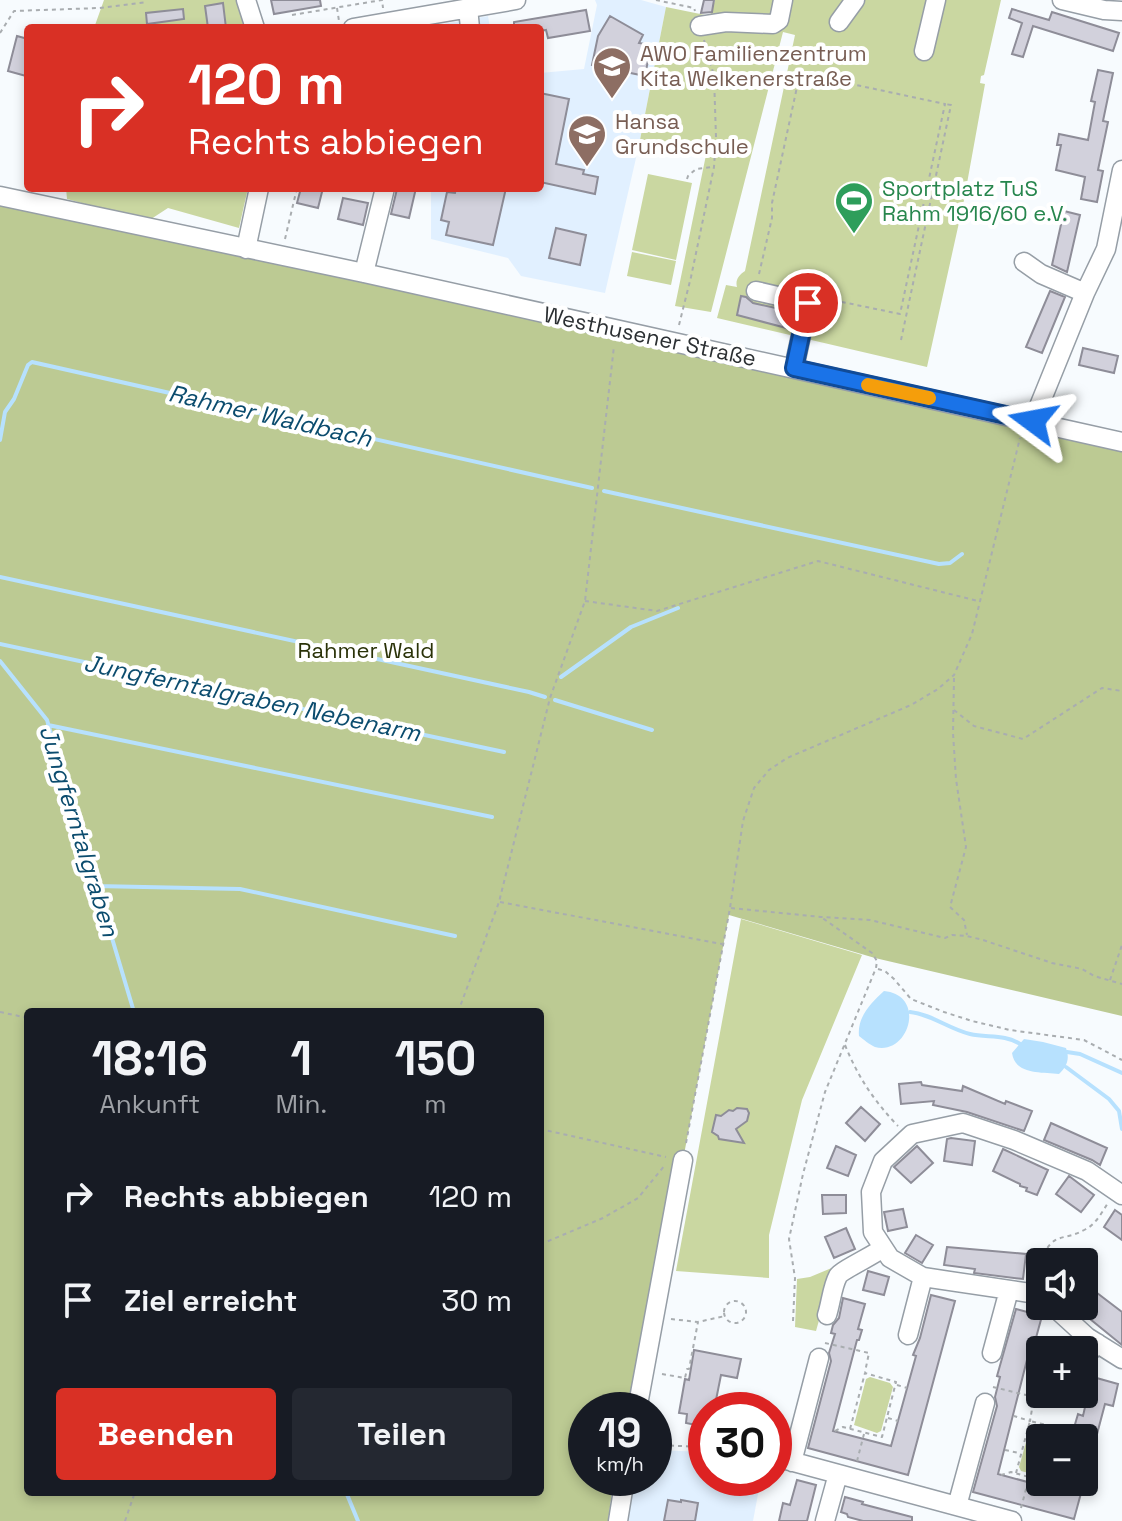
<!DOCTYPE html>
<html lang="de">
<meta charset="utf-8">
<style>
:root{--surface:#171b24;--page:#242831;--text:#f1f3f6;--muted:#9ea1a6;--accent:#d93025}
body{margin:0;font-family:"Space Grotesk",sans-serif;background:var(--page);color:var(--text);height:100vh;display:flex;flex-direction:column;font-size:30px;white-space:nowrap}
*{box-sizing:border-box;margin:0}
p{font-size:26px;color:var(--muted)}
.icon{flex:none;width:44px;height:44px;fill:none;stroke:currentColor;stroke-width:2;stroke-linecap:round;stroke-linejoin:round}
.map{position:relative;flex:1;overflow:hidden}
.drawer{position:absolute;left:24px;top:1008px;width:520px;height:488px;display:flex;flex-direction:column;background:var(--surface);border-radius:8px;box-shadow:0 4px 12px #0003}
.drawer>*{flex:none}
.hud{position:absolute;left:24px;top:24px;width:520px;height:168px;border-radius:8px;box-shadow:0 4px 12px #0003;background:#d93025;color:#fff;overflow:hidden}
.tools{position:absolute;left:1026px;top:1248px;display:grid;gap:16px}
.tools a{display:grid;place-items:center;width:72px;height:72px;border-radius:8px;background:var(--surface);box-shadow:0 4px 12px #0003;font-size:40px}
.speed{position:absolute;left:568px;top:1392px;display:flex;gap:16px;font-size:40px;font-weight:700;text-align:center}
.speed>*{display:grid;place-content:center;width:104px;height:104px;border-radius:50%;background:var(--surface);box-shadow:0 4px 12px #0003;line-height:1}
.speed small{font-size:20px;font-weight:400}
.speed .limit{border:12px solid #d22;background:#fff;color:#111}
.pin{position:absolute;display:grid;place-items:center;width:68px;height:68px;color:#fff;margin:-34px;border:4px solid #fff;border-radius:50%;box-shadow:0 2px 8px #0007}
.me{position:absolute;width:88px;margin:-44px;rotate:283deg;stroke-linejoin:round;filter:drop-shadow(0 0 6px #0008)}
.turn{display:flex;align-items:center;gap:28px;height:168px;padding:0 32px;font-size:36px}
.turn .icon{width:104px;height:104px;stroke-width:2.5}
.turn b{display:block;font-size:56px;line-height:68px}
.eta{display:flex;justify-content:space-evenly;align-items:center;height:136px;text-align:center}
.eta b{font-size:48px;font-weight:600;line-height:56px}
.button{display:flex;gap:16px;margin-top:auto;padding:16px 32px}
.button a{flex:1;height:92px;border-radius:8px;background:var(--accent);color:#fff;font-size:32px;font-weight:600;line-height:92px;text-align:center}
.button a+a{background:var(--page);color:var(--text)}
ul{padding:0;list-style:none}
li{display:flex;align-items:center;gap:24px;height:104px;padding:0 32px}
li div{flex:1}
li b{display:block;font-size:30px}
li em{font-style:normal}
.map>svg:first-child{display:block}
.built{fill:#e1f0ff}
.green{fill:#cad7a1}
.forest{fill:#bcca93;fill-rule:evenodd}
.water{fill:#b7e1fe}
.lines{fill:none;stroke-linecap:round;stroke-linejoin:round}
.stream{stroke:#b7e1fe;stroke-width:4}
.building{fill:#d2d1dc;stroke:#8e8d98;stroke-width:2}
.minor-casing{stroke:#969ea6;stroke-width:21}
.path{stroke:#a9adb0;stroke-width:2;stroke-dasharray:4 4;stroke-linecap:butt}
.minor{stroke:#fff;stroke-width:18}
.route-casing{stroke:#114b97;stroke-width:20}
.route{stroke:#1a73e8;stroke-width:14}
.slow{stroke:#f59e0b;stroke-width:14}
.labels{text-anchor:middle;stroke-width:8;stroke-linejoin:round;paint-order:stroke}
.education-label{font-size:22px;fill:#785e54;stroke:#fff;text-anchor:start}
.leisure-label{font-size:22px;fill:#27864d;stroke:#fff;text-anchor:start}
.street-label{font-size:22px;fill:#2b2f32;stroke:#fff}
.park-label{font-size:22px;fill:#2a3208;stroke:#fff}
.water-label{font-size:24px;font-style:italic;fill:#0b4c6e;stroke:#fff}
</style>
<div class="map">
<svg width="1122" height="1521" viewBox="0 0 1122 1521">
<rect width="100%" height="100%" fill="#f7fbfe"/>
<!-- built -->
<path class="built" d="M595,0H641L666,7L639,145L605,293L521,276L508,258L431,239V188H540V73L584,69L597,5Z
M488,16L490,28H432V26Z
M654,1450L706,1452V1478H761L753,1521H627L635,1478H654Z"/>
<!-- green -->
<path class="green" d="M104,0H237L244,28H94Z
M715,0H1001L984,75L981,76L980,83L985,84L964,200L927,367L717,318L726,285L737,287C735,280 739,275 745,271L795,35L783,32L711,312L675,306L706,155L639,145L666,7L710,16Z
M648,174L692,183L676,260L632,250Z
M66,188H248L239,228L168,208L148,221L67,199Z
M632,252L676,261L671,285L627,276Z
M741,919L862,955L802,1100L769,1235V1278L676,1271Z
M834,1267L816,1331L795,1327L797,1279L810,1277Z
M870,1377L890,1383L893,1387L881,1431L877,1433L854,1425L866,1379Z
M1047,1428L1053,1429L1050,1438H1040V1476L1021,1471L1019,1467L1027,1439L1038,1440L1040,1432Z"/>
<!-- forest -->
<path class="forest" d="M0,200L1122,450V1016L875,958L729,915L683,1160L627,1410H586V1478H614L608,1521H0ZM28,1012H540V1492H28Z"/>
<!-- water -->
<path class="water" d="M884,991C927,995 909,1056 875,1047C870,1045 863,1039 859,1036C857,1017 871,1003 884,991Z
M1024,1039L1043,1042L1066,1048C1070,1059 1067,1066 1059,1074C1041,1072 1015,1075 1012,1053Z"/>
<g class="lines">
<!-- stream -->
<path class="stream" d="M0,440L5,412L14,399L28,365L32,362L592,488
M604,491L939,564L950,563L962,554
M0,577L529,692L545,697
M0,644L504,752
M0,661L47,720L134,1012
M561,677L631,627L678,608
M555,700L652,730
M48,725L492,817
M96,886L240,889L455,936
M910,1012C931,1014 949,1029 970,1034C987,1038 1005,1034 1020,1044
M1067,1052L1080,1054L1122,1073
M1066,1067L1109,1099L1119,1111L1122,1129
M346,1492L358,1521"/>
</g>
<!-- building -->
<path class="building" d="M271,0H320L321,6L274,14Z
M704,0H714L712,12L701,13Z
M223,3L226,28H208L205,6Z
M183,9L184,19L147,24L146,13Z
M1012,9L1049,20L1052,12L1119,33L1113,51L1033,26L1023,57L1012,54L1022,23L1009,18Z
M586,10L590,31L548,38L546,30L540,31V28H514V22Z
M610,16L643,35L639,43L651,45L645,76L592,65L598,36Z
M17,36L28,39V67L26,76L8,71Z
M1098,70L1113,73L1103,121L1108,122L1098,170L1103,171L1097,202L1081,199L1085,177L1056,170L1061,145H1057L1059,134L1088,140L1095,102L1091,101Z
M540,93L569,99L556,164L584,170L583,174L598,177L595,194L540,182Z
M301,188H323L318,208L297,203Z
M402,188H416L409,218L391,214L397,189L401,190Z
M456,188H506L493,245L446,235L449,222L441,220L447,192L455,193Z
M343,198L368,203L363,225L338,219Z
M1064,211L1080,215L1067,272L1052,265Z
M556,228L586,235L580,265L549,258Z
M1050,291L1065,297L1042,353L1026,347Z
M741,296L746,297L753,303L794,312L790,329L737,315Z
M1083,348L1118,356L1114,373L1079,365Z
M921,1082L922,1085L962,1091L963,1086L1005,1104L1006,1101L1032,1111L1024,1131L967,1112L933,1105L934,1101L901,1104L899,1084Z
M861,1107L880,1124L865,1141L846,1123Z
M737,1108L747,1109L749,1113L747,1121L736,1129L744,1143L719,1139L718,1136L712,1132L716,1115L721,1116L729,1110L733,1111Z
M1051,1123L1107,1148L1100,1165L1092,1160L1044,1140Z
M951,1138L975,1141L972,1165L944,1161L947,1139Z
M836,1146L856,1155L848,1176L827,1168Z
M917,1146L933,1163L911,1183L894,1167Z
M1003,1149L1048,1170L1037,1195L1026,1191L1027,1188L1020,1186V1184L993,1171Z
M1069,1176L1094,1195L1081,1212L1056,1194Z
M822,1195H846V1213L823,1214Z
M903,1209L907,1227L888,1231L884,1212Z
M1115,1210L1122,1215V1240L1104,1227Z
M846,1228L855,1249L834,1258L825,1237Z
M916,1235L933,1245L922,1263L905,1253Z
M947,1247L1026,1254L1023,1279L974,1273L975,1269L944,1265Z
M868,1271L889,1277L884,1295L863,1290Z
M1084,1283L1122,1312V1345L1074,1306H1084Z
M931,1295L955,1301L908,1475L808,1448L831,1361L829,1353L835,1334L831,1333L833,1325L839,1318L843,1298L865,1304L858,1329L862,1330L859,1340H857L833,1431L891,1446L916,1356L913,1355L920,1338Z
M1016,1309L1042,1316L1034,1345L1031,1344L998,1474L1057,1490L1060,1482H1084L1074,1519L973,1492L997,1406L995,1397L1000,1377L997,1376Z
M694,1350L741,1359L737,1378L721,1375L714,1410H706V1427L686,1423L687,1414L679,1413L685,1379L689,1380Z
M1093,1377L1118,1384L1113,1406L1105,1404L1088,1468H1084V1438H1071L1078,1414L1083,1416L1088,1394L1085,1393L1088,1382H1091Z
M797,1480L816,1485L807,1521H779L783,1503L790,1505Z
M845,1497L863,1502L862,1504L912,1517V1521H863L848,1517L847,1514L841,1512Z
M668,1500L681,1502V1500L698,1503L695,1521H664Z"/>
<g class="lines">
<!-- minor casing -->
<g class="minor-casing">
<path id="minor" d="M246,0L255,28
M1062,0L1104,10L1122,11
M468,8L470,28
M839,22L855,0
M700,26L726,22L773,24L779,20L783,0
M353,28L516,0
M924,51L936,0
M0,196L364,273L1122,442
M246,249L259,188
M1024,262L1041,274L1085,293
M364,273L385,188
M756,291L808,303L794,368
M1033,421L1085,293L1106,249L1122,170
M1040,1297L1030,1293L923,1277L890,1258L873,1232L871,1192L883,1161L912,1134L963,1123L1014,1140L1087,1171L1122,1195
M1053,1306L1087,1337L1122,1359
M827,1315C831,1303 832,1287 838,1276C842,1270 874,1255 883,1248
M908,1335L923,1277
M992,1353L1009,1290
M1084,1359L1097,1343
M637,1410L683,1160
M779,1458L1012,1521
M792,1462L819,1358
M957,1506L985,1403
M618,1521L625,1478
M825,1521L838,1474"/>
</g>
<!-- path -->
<path class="path" d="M656,0L694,8L695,11
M337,8L339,21
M292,15L382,0L383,8
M0,33L14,11L99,8L147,2
M687,179L688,176L696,169L713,167
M285,239L297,188
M759,274L772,218V203L800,73L945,104L900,314L823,298
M679,325L691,277L714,167L716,137L714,76L704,40
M901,340L951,105L945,104
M585,601L657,611L818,561L978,601
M954,678L953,733L956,779L966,847L950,907L964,920L967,935
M954,710L974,726L1023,739L1102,688L1122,691
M500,902L722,944
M731,908L821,917L870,920L945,938L952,935L967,936L983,940L1052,963L1082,969L1094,976L1122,984
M878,969L885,971L894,979L911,999L944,1012L972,1021L1010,1030L1084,1040L1122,1060
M1110,980L1122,945
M0,1012L28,1018
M458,1012L499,902L550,698L585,601L614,346
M845,1045C858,1077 874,1101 898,1126
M540,1129L666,1157
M686,1143L730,908L743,821L754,788L769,770L787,758L911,705L938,689L954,675L972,634L1020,438
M540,1242H546L603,1218L638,1198L665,1165
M1040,1262C1054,1229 1062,1243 1086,1229C1096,1224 1102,1212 1108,1203
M1035,1277L1040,1264
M724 1312a11 11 0 1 1 22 0a11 11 0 1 1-22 0Z
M671,1319L698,1322L725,1316
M793,1321L795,1278L789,1239L803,1174L825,1092L876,968L877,961L872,953L821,917
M825,1343L869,1353L865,1372
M662,1374L685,1378L687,1369H689L698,1322
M897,1385L907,1388
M993,1387L1034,1397L1030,1421L1014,1416
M888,1418L898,1421
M1063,1429L1073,1432
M835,1431L843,1427L882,1437L896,1382L865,1373L850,1429
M654,1445L706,1447
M1005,1450L1019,1453
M857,1461L865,1430
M1016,1473L1030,1421L1063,1429L1060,1438
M1001,1475L1011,1472L1040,1480
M1021,1508L1030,1474
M125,1521L135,1492"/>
<!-- minor -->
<use href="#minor" class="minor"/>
</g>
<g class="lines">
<!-- route casing -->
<g class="route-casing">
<path id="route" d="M808,303L794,368L1033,421"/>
</g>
<!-- route -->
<use href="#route" class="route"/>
<!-- slow -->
<path class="slow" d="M868,385L929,398"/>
</g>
<!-- icons -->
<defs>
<g id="school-pin" transform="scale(2)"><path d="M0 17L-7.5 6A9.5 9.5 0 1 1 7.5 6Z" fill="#8d6e63" stroke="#fff"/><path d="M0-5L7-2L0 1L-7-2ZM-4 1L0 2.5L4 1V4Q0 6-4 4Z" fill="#fff"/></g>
<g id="stadium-pin" transform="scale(2)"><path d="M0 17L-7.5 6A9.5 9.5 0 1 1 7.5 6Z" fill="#2e9e5b" stroke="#fff"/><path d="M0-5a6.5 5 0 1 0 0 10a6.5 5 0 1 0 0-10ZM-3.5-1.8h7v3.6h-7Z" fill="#fff"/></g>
</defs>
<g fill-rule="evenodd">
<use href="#school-pin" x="612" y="66"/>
<use href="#school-pin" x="587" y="134"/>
<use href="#stadium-pin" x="854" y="201"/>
</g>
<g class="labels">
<!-- education labels -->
<g class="education-label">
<text x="640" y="61">AWO Familienzentrum<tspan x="640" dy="25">Kita Welkenerstraße</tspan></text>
<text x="615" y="129">Hansa<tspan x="615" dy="25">Grundschule</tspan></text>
</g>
<!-- leisure labels -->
<g class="leisure-label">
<text x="882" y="196">Sportplatz TuS<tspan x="882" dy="25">Rahm 1916/60 e.V.</tspan></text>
</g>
<!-- street labels -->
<g class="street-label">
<text transform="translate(650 336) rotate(12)" y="8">Westhusener Straße</text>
</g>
<!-- park labels -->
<g class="park-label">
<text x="366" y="658">Rahmer Wald</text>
</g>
<!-- water labels -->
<g class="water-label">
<text transform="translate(270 416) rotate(13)" y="8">Rahmer Waldbach</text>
<text transform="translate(252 698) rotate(12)" y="8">Jungferntalgraben Nebenarm</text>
<text transform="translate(79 831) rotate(73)" y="8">Jungferntalgraben</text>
</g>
</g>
</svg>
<div class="tools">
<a><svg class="icon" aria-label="sound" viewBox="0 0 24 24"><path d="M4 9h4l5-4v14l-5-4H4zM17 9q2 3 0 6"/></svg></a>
<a>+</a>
<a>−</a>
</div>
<div class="speed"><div>19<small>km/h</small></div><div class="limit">30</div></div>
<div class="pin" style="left:808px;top:303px;background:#d93025"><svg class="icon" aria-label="arrive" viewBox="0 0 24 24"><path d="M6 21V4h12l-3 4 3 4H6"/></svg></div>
<svg class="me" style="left:1033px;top:421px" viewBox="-20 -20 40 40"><path d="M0-17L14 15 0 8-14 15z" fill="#1a73e8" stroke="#fff" stroke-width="4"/></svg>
<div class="hud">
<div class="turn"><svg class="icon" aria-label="right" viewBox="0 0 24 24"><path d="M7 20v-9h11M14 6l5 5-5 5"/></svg><div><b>120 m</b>Rechts abbiegen</div></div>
</div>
<section class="drawer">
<div class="eta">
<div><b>18:16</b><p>Ankunft</p></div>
<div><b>1</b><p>Min.</p></div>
<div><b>150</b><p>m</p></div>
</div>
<ul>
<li><svg class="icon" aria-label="right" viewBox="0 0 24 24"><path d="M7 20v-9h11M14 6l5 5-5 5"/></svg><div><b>Rechts abbiegen</b></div><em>120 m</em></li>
<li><svg class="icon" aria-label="arrive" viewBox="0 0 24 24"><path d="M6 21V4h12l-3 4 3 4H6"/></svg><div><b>Ziel erreicht</b></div><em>30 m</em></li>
</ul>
<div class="button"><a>Beenden</a><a>Teilen</a></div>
</section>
</div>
